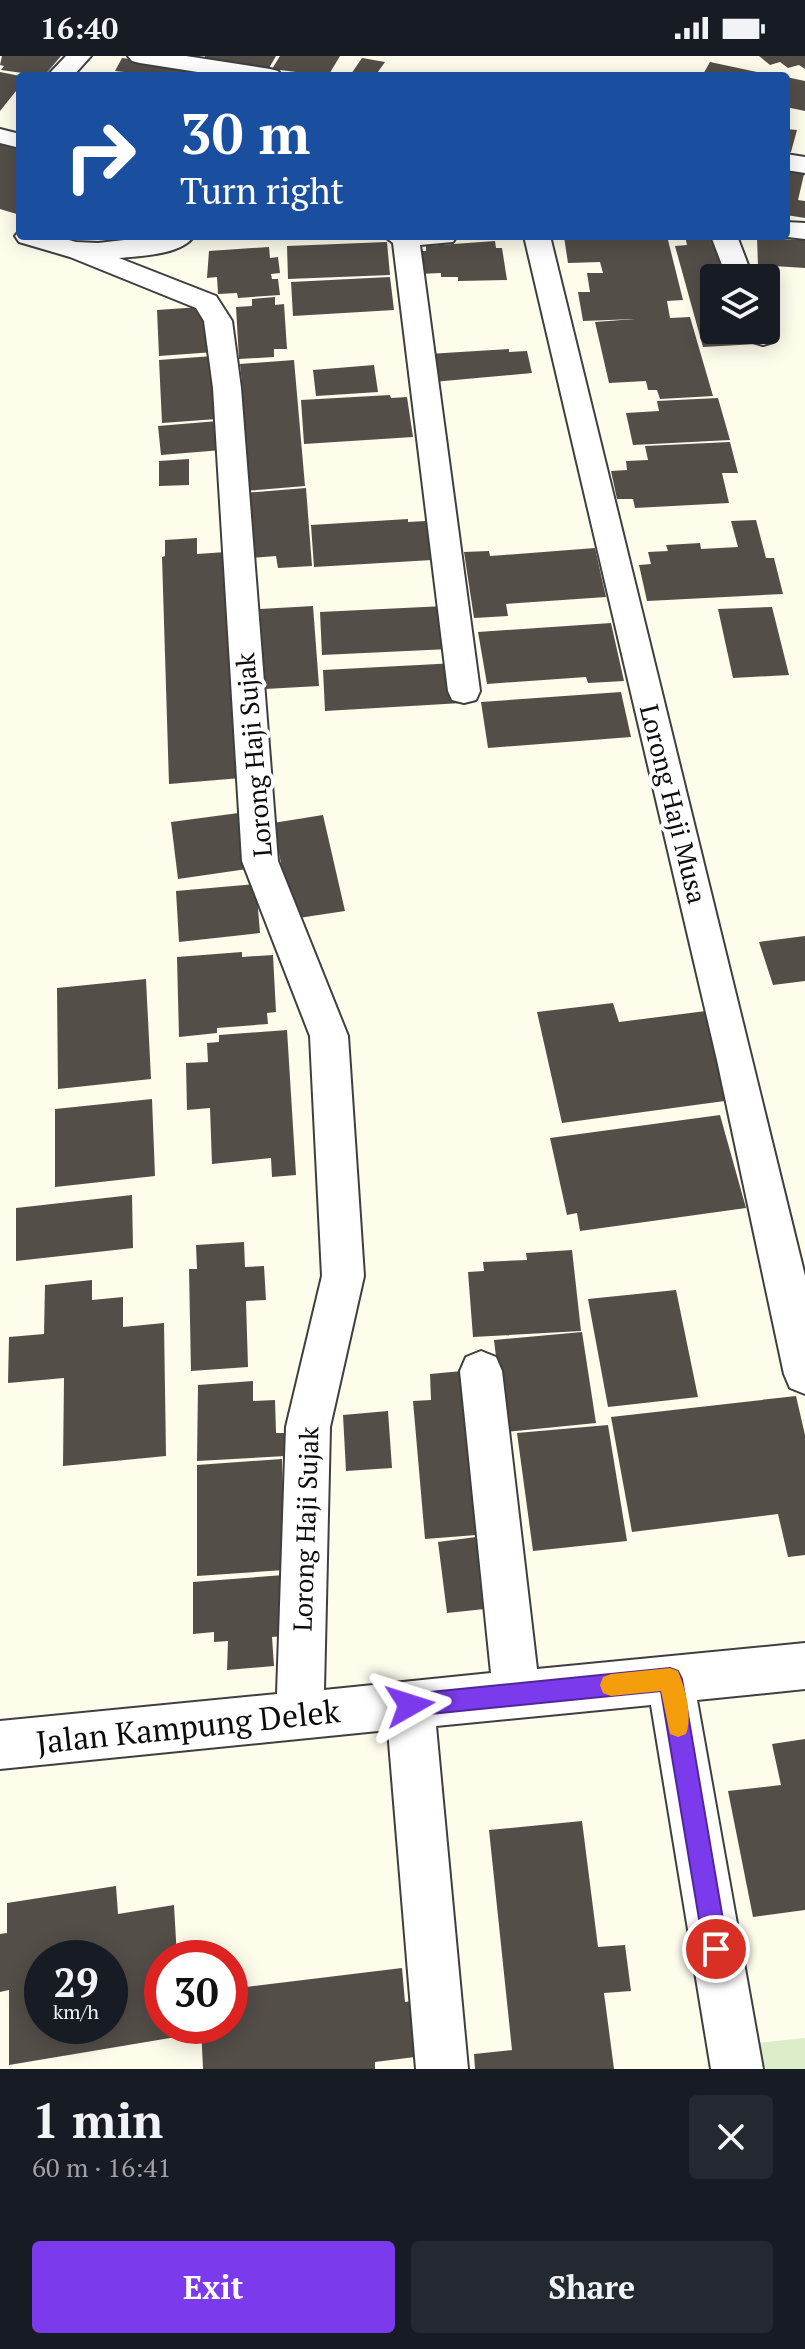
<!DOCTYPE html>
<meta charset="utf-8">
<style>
:root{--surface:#171b24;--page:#242831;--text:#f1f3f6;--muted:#9ea1a6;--accent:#7c3aed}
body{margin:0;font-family:"PT Serif",serif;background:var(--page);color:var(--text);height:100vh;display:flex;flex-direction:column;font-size:30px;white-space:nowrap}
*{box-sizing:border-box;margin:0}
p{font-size:26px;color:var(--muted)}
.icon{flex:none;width:44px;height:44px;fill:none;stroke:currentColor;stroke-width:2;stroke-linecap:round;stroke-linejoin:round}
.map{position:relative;height:2013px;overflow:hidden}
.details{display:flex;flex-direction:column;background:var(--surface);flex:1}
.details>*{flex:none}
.guide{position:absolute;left:16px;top:16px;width:774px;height:168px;border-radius:8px;box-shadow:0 4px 20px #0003;background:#1a4fa0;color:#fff;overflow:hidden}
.buttons{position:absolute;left:700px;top:208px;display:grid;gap:16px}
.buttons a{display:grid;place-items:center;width:80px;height:80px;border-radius:8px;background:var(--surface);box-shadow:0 4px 20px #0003;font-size:40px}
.speed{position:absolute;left:24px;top:1884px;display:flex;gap:16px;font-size:40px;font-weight:700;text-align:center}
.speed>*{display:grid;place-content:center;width:104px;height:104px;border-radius:50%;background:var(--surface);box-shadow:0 4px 20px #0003;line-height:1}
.speed small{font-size:20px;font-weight:400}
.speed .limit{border:12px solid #d22;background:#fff;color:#111}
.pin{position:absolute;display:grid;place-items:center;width:68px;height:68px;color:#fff;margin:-34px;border:4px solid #fff;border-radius:50%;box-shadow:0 2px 8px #0007}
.me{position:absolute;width:88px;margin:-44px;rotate:84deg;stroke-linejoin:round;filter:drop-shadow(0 0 6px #0008)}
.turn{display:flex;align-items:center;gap:28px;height:168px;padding:0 32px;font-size:36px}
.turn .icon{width:104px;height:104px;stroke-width:2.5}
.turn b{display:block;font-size:56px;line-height:68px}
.round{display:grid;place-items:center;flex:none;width:84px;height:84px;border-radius:8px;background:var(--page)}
.headline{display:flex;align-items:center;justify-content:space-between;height:136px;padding:0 32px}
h1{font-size:48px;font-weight:800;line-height:60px}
.button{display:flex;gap:16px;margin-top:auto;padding:16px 32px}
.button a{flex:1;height:92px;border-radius:8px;background:var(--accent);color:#fff;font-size:32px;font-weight:800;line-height:92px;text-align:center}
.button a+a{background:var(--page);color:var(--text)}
.status{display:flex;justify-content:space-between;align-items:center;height:56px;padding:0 40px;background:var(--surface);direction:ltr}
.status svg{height:22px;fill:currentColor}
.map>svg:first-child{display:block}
.pitch{fill:#dceec9}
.building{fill:#544e49;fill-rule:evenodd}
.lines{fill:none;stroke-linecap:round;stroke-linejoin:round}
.minor-casing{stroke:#3f3f3f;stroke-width:4}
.minor{fill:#fff;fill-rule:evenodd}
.route{fill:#7c3aed;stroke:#51269a;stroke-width:2}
.slow{fill:#f59e0b}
.labels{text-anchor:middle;stroke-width:8;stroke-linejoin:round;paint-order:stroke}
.street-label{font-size:26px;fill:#0c0c0c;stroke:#fff}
.near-street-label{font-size:32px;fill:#0c0c0c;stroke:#fff}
</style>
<div class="status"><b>16:40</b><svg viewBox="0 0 49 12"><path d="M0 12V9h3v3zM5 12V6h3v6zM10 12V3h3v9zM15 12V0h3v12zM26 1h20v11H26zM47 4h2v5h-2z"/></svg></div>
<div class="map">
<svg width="805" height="2013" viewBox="0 0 805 2013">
<rect width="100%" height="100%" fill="#fefceb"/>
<!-- pitch -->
<path class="pitch" d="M805,1982V2013H763L758,1987Z"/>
<!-- building -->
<path class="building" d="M2,0H61L44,20L1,14L4,10L0,9Z
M205,0H276L269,12L204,3Z
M280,0H340L328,20L272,13Z
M759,0H805V13L799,9L788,12L780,6L770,9Z
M122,2L196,11L191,20H131L133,17L115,15Z
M362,2L385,6L375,20L351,18Z
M710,6L771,19V20H702Z
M0,16L20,20V30L0,55Z
M786,21L805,25V55L786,51Z
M786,73L797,74L791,96H786Z
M0,85L20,90V159L0,153Z
M786,111L805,114L798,144L805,145V162L786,159Z
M667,180L683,244L667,245L670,262L690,261L713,340L660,343L657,334H648L646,325L609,327L595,266L635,263L583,265L578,236H590L587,217H603L600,206L568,207L564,181Z
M685,180H711L714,188L726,187L736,222H714V274H752L757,288L703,291L675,190L687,189Z
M757,182L805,184V212L758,209Z
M495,185L496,192H502L507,224L458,225V221H441V217L419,218L416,195H426V190Z
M387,186L390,219L288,223L287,190Z
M269,191L270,202L278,201L280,217L271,218L272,223H278L280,239L238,242L237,237L218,238L217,221L207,222L209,195Z
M390,221L394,254L293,260L291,226Z
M275,241V249L284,248L287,293H274V301L239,303L236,251L252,250V243Z
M200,251L214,296L159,300L157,254Z
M509,293V296L527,295L532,317L433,326L428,298Z
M213,300L217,363L162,367L159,304Z
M294,304L305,430L244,435L239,337H243L240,308Z
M374,309L378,336L316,340L313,314Z
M390,339L391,342L407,341L413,381L304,388L301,344Z
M718,342L730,384L633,389L626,357L659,355L657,345Z
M218,365L222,394L161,399L158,370Z
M730,386L738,417H722L729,447L635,452L633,443H617L611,415L627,414L626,405L648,404L645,390Z
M189,403V429L159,430V405Z
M306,432L312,510L278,512L276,500L250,502L243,437Z
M408,463V466L426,465L432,504L314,511L311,469Z
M756,464L766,502H774L783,538L647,545L639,509L651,508L648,496L668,495L666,489L700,487L701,493L738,491L731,465Z
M197,482V498L226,496L241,722L169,728L162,501L165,500V484Z
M595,492L606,541L506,548L508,560L474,562L464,496L489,495L490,500Z
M313,550L319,630L265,633L260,553Z
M445,550L449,593L322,599L320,556Z
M772,551L789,619L733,622L718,553Z
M611,567L624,625L588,627L586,621L487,628L478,576Z
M457,607L462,647L325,655L323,614Z
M621,636L631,681L488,692L481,646Z
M246,756L254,812L178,823L171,766Z
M323,759L345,855L292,863L273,767Z
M256,828L260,877L179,886L176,835Z
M805,880V925L773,929L759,886Z
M242,896V901L273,899L276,956L267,957L268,968L217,972V977L179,981L177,901Z
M146,923L151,1023L58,1033L57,932Z
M613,947L619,966L706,955L732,1044L562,1067L537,956Z
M287,974L296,1119L272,1121L271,1102L212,1108L210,1052L187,1054L186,1007L208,1006L207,987L219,986V979Z
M152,1043L155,1120L55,1131V1053Z
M720,1059L746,1152L580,1175L577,1157L567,1159L550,1082Z
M132,1139L133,1192L16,1205V1152Z
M244,1186L245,1211L264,1210L266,1244L246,1245L248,1311L191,1315L189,1213H197L196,1189Z
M572,1194L581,1275L473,1281L468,1216L484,1215L483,1206L527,1204L526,1197Z
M92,1224V1244L123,1241V1271L164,1267L166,1400L63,1410L64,1322L8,1327L9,1281L44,1278L45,1229Z
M676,1234L698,1341L608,1351L588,1243Z
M582,1276L596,1367L505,1376L494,1284Z
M473,1314L489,1478L425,1483L413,1345L431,1344L430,1318Z
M253,1325V1345L275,1344L276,1377H286V1400L197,1405L198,1329Z
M796,1340L805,1379V1499L788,1501L778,1458L632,1476L611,1361Z
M388,1355L392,1412L346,1415L343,1359Z
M608,1369L627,1485L533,1495L517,1377Z
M282,1403L283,1449H295L285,1514L197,1520V1409Z
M484,1480L494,1552L447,1557L438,1486Z
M284,1519L285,1580L272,1581L274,1610L227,1614L228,1585L214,1586V1576L193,1578V1526Z
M805,1683V1854L753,1861L728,1735L781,1729L772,1688Z
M582,1765L598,1891L625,1889L631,1935L604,1937L614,2013H475L474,1998L512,1994L489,1774Z
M116,1830L118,1858L174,1849L177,1902H162V1970H182V1980L9,2009V1934L0,1936V1878L7,1877V1847ZM42,1902H110V1970H42Z
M402,1912L405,1946L425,1943L431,1999L375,2006V2013H203L201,1970H230V1933Z"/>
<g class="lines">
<!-- minor casing -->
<g class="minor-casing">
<path id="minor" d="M66,0H91L73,20H47Z
M128,0H186L270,13L278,15L282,20H223L140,7L132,5Z
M0,73L20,78V92L0,87Z
M786,98L805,101V117L786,114Z
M786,166L805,167V183L779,180H786Z
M20,174V180H55L76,186L98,187L159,180H194C181,199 140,200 119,202L216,240L232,265L241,332L278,805L348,980L364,1220L330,1371L324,1634L491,1617L460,1315L466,1301L481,1295L496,1301L502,1315L537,1613L805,1587V1633L697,1644L763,2013H711L651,1649L436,1670L468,2013H416L388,1674L0,1713V1665L277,1638L286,1371L322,1220L310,980L242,805L213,332L204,265L196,252L70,201L19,186L15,180Z
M384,180H457L453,186L420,189L480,635L476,644L464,647L452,644L448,635L393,187Z
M524,180H550L805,1220V1338L790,1332L784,1318L717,1004Z
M711,180H737L753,222H727Z
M766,267L771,268L777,280L773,286L763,289L753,286L747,274H766Z"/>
</g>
<!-- minor -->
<use href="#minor" class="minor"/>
</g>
<!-- route -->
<path class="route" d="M670,1612L678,1615L682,1623L728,1893L725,1902L716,1905L708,1902L704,1893L661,1635L410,1660L402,1657L399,1649L402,1641L410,1638Z"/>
<!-- slow -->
<path class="slow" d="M670,1612L678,1615C685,1631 693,1662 686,1678L678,1681L670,1678L661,1635L611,1640L603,1637L600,1629L603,1621L611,1618Z"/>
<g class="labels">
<!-- street labels -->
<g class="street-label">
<text transform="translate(254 699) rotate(-95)" y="9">Lorong Haji Sujak</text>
<text transform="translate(673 748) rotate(76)" y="9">Lorong Haji Musa</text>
<text transform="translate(306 1473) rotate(-88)" y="9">Lorong Haji Sujak</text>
</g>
<!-- near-street labels -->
<g class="near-street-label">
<text transform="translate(188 1671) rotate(-6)" y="11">Jalan Kampung Delek</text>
</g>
</g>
</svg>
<div class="buttons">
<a><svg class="icon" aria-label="layers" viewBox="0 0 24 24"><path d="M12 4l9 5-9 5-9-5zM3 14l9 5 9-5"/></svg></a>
</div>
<div class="speed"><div>29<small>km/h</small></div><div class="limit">30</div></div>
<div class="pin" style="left:716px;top:1893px;background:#d93025"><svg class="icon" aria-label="arrive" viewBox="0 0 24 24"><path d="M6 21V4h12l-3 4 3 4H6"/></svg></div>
<svg class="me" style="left:410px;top:1649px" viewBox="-20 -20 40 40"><path d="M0-17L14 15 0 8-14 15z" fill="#7c3aed" stroke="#fff" stroke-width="4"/></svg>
<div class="guide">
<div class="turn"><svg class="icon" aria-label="right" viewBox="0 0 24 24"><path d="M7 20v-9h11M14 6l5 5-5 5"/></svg><div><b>30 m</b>Turn right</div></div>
</div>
</div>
<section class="details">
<div class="headline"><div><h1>1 min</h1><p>60 m · 16:41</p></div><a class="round"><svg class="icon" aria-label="close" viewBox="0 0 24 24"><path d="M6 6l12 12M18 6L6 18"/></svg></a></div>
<div class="button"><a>Exit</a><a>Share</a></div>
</section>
